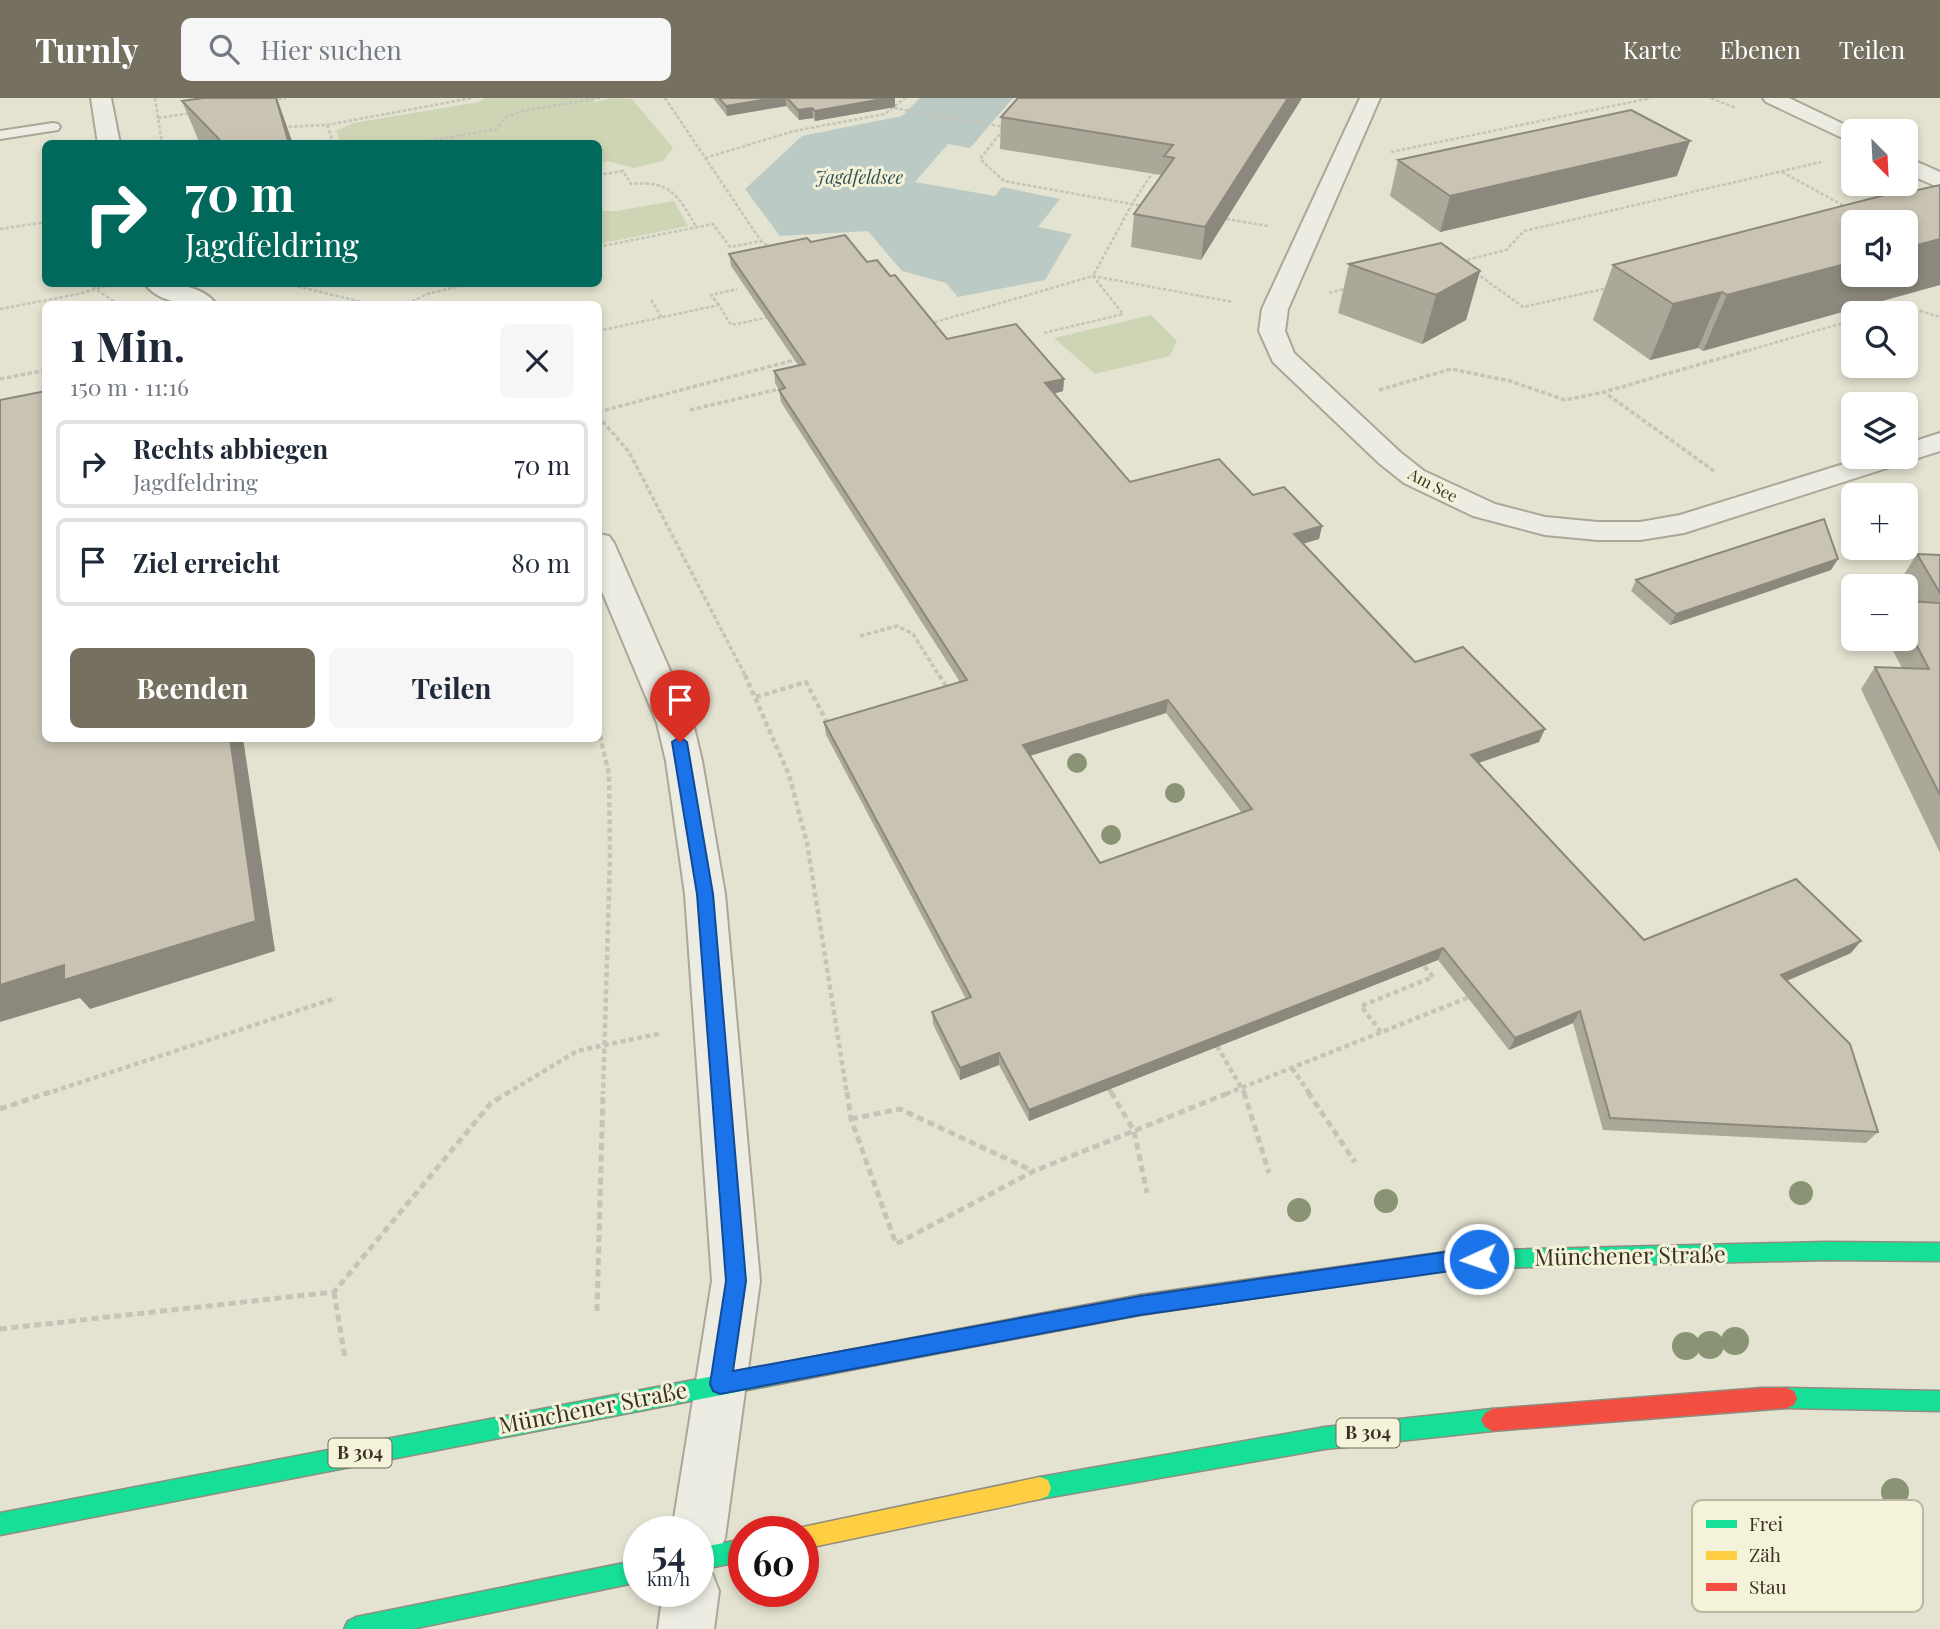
<!DOCTYPE html>
<html lang="de">
<meta charset="utf-8">
<style>
:root{--surface:#fff;--page:#f6f6f7;--text:#1f2937;--muted:#747a83;--line:#e0e1e3;--accent:#75705f}
body{margin:0;font-family:"Playfair Display",serif;background:var(--page);color:var(--text);height:100vh;display:flex;flex-direction:column;font-size:26px;white-space:nowrap}
*{box-sizing:border-box;margin:0}
p{font-size:23px;color:var(--muted)}
.icon{flex:none;width:38px;height:38px;fill:none;stroke:currentColor;stroke-width:2;stroke-linecap:round;stroke-linejoin:round}
.map{position:relative;flex:1;overflow:hidden}
.sheet{position:absolute;left:42px;top:203px;width:560px;height:441px;display:flex;flex-direction:column;background:var(--surface);border-radius:10px;box-shadow:0 4px 10px #0003}
.sheet>*{flex:none}
.banner{position:absolute;left:42px;top:42px;width:560px;height:147px;border-radius:10px;box-shadow:0 4px 10px #0003;background:#00695c;color:#fff;overflow:hidden}
.needle{width:46px;rotate:156deg}
.controls{position:absolute;left:1841px;top:21px;display:grid;gap:14px}
.controls a{display:grid;place-items:center;width:77px;height:77px;border-radius:10px;background:var(--surface);box-shadow:0 4px 10px #0003;font-size:35px}
.speed{position:absolute;left:623px;top:1418px;display:flex;gap:14px;font-size:35px;font-weight:700;text-align:center}
.speed>*{display:grid;place-content:center;width:91px;height:91px;border-radius:50%;background:var(--surface);box-shadow:0 4px 10px #0003;line-height:1}
.speed small{font-size:18px;font-weight:400}
.speed .limit{border:10px solid #d22;background:#fff;color:#111}
.pin{position:absolute;display:grid;place-items:center;width:60px;height:60px;color:#fff;margin:-72px -30px;border-radius:50% 50% 50% 0;rotate:-45deg;box-shadow:0 0 7px #0007}
.pin .icon{rotate:45deg}
.me{position:absolute;width:77px;margin:-38px;rotate:267deg;stroke-linejoin:round;filter:drop-shadow(0 0 5px #0008)}
.turn{display:flex;align-items:center;gap:24px;height:147px;padding:0 28px;font-size:32px}
.turn .icon{width:91px;height:91px;stroke-width:2.5}
.turn b{display:block;font-size:49px;line-height:60px}
.round{display:grid;place-items:center;flex:none;width:74px;height:74px;border-radius:10px;background:var(--page)}
.headline{display:flex;align-items:center;justify-content:space-between;height:119px;padding:0 28px}
h1{font-size:42px;font-weight:700;line-height:52px}
.primary-button{display:flex;gap:14px;margin-top:auto;padding:14px 28px}
.primary-button a{flex:1;height:80px;border-radius:10px;background:var(--accent);color:#fff;font-size:28px;font-weight:700;line-height:80px;text-align:center}
.primary-button a+a{background:var(--page);color:var(--text)}
ul{padding:0;list-style:none}
li{display:flex;align-items:center;gap:21px;height:88px;margin:0 14px 10px;padding:0 14px;border:4px solid var(--line);border-radius:10px}
li div{flex:1}
li b{display:block;font-size:26px}
li em{font-style:normal}
header{display:flex;align-items:center;gap:42px;box-sizing:border-box;height:98px;padding:0 35px;background:var(--accent);color:#fff}
header strong{font-size:33px}
nav{display:flex;gap:38px;margin-inline-start:auto;font-size:24px}
.search{width:490px;height:63px;background:var(--page);display:flex;align-items:center;gap:18px;box-sizing:border-box;padding:0 24px;border-radius:10px;color:var(--muted);font-size:26px}
.map>svg:first-child{display:block}
.green{fill:#cdd5b5}
.water{fill:#bbcac4}
.lines{fill:none;stroke-linecap:round;stroke-linejoin:round}
.lane-casing{stroke:#aaa799;stroke-width:4}
.street-casing{stroke:#aaa799;stroke-width:4}
.fast-casing{stroke:#908d80;stroke-width:3}
.slow-casing{stroke:#908d80;stroke-width:3}
.jam-casing{stroke:#908d80;stroke-width:3}
.path-far3{stroke:#c5c4b8;stroke-width:2.5;stroke-dasharray:3.5 2;stroke-linecap:butt}
.path-far2{stroke:#c5c4b8;stroke-width:3.5;stroke-dasharray:4.5 2.5;stroke-linecap:butt}
.path-far1{stroke:#c5c4b8;stroke-width:4.5;stroke-dasharray:5 3.5;stroke-linecap:butt}
.path{stroke:#c5c4b8;stroke-width:5;stroke-dasharray:7 4.5;stroke-linecap:butt}
.lane{fill:#ecece2;fill-rule:evenodd}
.street{fill:#ecece2;fill-rule:evenodd}
.fast{fill:#16e098;fill-rule:evenodd}
.slow{fill:#ffcf43;fill-rule:evenodd}
.jam{fill:#f24e42;fill-rule:evenodd}
.tree{fill:#8a9475}
.wall{fill:#aca899;fill-rule:evenodd}
.shaded-wall{fill:#8c887d}
.building{fill:#c8c3b2;stroke:#8c887d;stroke-width:2;fill-rule:evenodd}
.route{fill:#1a73e8;stroke:#114b97;stroke-width:2}
.labels{text-anchor:middle;stroke-width:6;stroke-linejoin:round;paint-order:stroke}
.far-street-label{font-size:16px;fill:#393221;stroke:#f4f2d9}
.far-water-label{font-size:18px;font-style:italic;fill:#325157;stroke:#f4f2d9}
.shield{fill:#f4f2d9;stroke:#716c58;stroke-width:2}
.shield-label{font-size:18px;font-weight:bold;fill:#393221}
.near-street-label{font-size:23px;fill:#393221;stroke:#f4f2d9}
.key{fill:#f4f2d9;stroke:#bcb8a2;stroke-width:2}
.key-label{font-size:19px;fill:#393221}
</style>
<header>
<strong>Turnly</strong>
<div class="search"><svg class="icon" aria-label="search" viewBox="0 0 24 24"><circle cx="10" cy="10" r="6"/><path d="M15 15l6 6"/></svg>Hier suchen</div>
<nav><a>Karte</a><a>Ebenen</a><a>Teilen</a></nav>
</header>
<div class="map">
<svg width="1940" height="1531" viewBox="0 0 1940 1531">
<rect width="100%" height="100%" fill="#e4e3d1"/>
<!-- green -->
<path class="green" d="M485,0H594L595,4L613,0L632,1L673,50L663,63L633,70L608,63L599,66L598,46H341L336,33L353,25L479,4Z
M674,103L688,128L599,146V113H617Z
M1151,217L1177,243L1170,258L1095,276L1054,240Z"/>
<!-- water -->
<path class="water" d="M920,0H1013L970,50L948,46L915,84L995,98L1002,89L1060,101L1038,129L1072,136L1045,182L958,199L946,185L902,173L868,133L780,138L745,91L802,38L902,18Z"/>
<g class="lines">
<!-- lane casing -->
<g class="lane-casing">
<path id="lane" d="M53,25L58,26L60,29L58,32L0,41V33Z"/>
</g>
<!-- street casing -->
<g class="street-casing">
<path id="street" d="M91,0H111L120,46H98Z
M1360,0H1380L1288,211L1285,233L1294,255L1400,354L1424,373L1495,406L1545,419L1598,424H1640L1680,417L1866,359H1906V346L1940,335V353L1684,435L1640,442H1598L1545,437L1473,418L1404,385L1380,366L1273,264L1259,233L1262,211Z
M1763,0H1789L1858,33H1853V45L1766,4Z
M1906,59L1940,74V90L1906,75Z
M145,186C167,184 202,186 216,206C194,208 159,206 145,186Z
M598,436L609,438L614,445L693,625L702,663L725,796L760,1183L725,1440L717,1459L698,1467V1433H672L712,1183L685,796L666,663L657,625L598,484Z
M698,1468L711,1473L719,1493L714,1531H658L663,1493H698Z"/>
</g>
<!-- fast casing -->
<g class="fast-casing">
<path id="fast" d="M1825,1144L1940,1145V1163L1825,1162L1491,1170L1484,1168L1481,1161L1484,1154L1491,1152Z
M876,1247L883,1250L886,1257L883,1264L876,1267L0,1437V1415Z
M1787,1290L1940,1293V1313L1787,1310L1780,1307L1777,1300L1780,1293Z
M1492,1311L1499,1315L1503,1322L1499,1329L1492,1333L1325,1351L1040,1401L1032,1398L1029,1390L1032,1382L1040,1379L1325,1329Z
M744,1441V1463L698,1472V1450Z
M639,1462V1484L412,1531H344L348,1523L356,1519Z"/>
</g>
<!-- slow casing -->
<g class="slow-casing">
<path id="slow" d="M1491,1152L1498,1154L1501,1161L1498,1168L1491,1170L1452,1171L1140,1217L1060,1232L1053,1229L1050,1222L1053,1215L1060,1212L1140,1197L1452,1153Z
M1040,1379L1048,1382L1051,1390L1048,1398L1040,1401L803,1451V1433H795L803,1429Z"/>
</g>
<!-- jam casing -->
<g class="jam-casing">
<path id="jam" d="M1060,1212L1067,1215L1070,1222L1067,1229L1060,1232L876,1267L869,1264L866,1257L869,1250L876,1247Z
M1762,1290H1787L1794,1293L1797,1300L1794,1307L1787,1310L1492,1333L1485,1329L1481,1322L1485,1315L1492,1311Z"/>
</g>
<!-- path-far3 -->
<path class="path-far3" d="M155,0L162,46
M665,0L761,143L771,150
M1711,0L1736,10
M273,2L286,0
M894,10L1005,29
M158,20L191,15
M327,27L334,46
M283,29L327,27L472,0
M1003,32L980,61L1004,83L1143,108
M185,46L202,43
M413,46L496,31L506,19L522,13L600,0
M1391,54L1651,0
M705,60L794,33L885,16L905,0
M1782,74L1848,110
M598,77L623,73L631,86C672,82 678,98 697,130
M1221,120L1268,128
M0,131L46,124
M598,149L713,126L730,149L761,143
M1462,163L1506,152L1524,133L1821,64
M1476,175L1523,209L1608,190
M88,186L118,206
M287,186L371,206
M1329,195L1348,190
M651,202L662,220
M407,206L427,196L464,187
M719,207L711,197L737,191
M0,211L79,196L112,186
M1882,215L1911,210L1940,219
M929,226L1093,178L1233,204
M598,233L719,207L731,227L770,219
M1044,235L1123,216L1093,178L1132,106L1153,74
M1743,254L1853,222"/>
<!-- path-far2 -->
<path class="path-far2" d="M0,281L46,272
M1379,292L1451,271L1510,283L1565,302L1604,294
M690,312L779,291
M598,314L798,261
M598,318L629,354L746,579
M1714,373L1604,294L1749,252
M860,538L897,528L913,536L940,579"/>
<!-- path-far1 -->
<path class="path-far1" d="M745,577L789,677L807,745L847,996
M939,577L948,591
M756,599L806,584L827,624H830
M598,629L609,676L610,760L603,996
M1381,934L1361,908L1433,879L1424,868
M1217,948L1245,996
M1292,970L1310,996
M1109,991L1112,996
M45,996L336,900
M506,996L577,953L662,935
M1226,996L1472,898"/>
<!-- path -->
<path class="path" d="M847,994L851,1021L896,1146L1034,1073L1231,994
M1111,994L1134,1033L1147,1095
M1244,994L1269,1075
M1308,994L1355,1064
M0,1011L50,994
M851,1021L900,1011L1033,1073
M334,1194L345,1260
M597,1213L603,994
M0,1231L334,1194L491,1005L509,994"/>
<!-- lane -->
<use href="#lane" class="lane"/>
<!-- street -->
<use href="#street" class="street"/>
<!-- fast -->
<use href="#fast" class="fast"/>
<!-- slow -->
<use href="#slow" class="slow"/>
<!-- jam -->
<use href="#jam" class="jam"/>
</g>
<!-- trees -->
<g class="tree">
<circle cx="1077" cy="665" r="10"/>
<circle cx="1175" cy="695" r="10"/>
<circle cx="1111" cy="737" r="10"/>
<circle cx="1801" cy="1095" r="12"/>
<circle cx="1386" cy="1103" r="12"/>
<circle cx="1299" cy="1112" r="12"/>
<circle cx="1735" cy="1243" r="14"/>
<circle cx="1710" cy="1247" r="14"/>
<circle cx="1686" cy="1248" r="14"/>
<circle cx="1895" cy="1394" r="14"/>
</g>
<!-- wall -->
<path class="wall" d="M713,0H895V9L815,23L813,20L799,22L786,8L727,18Z
M1018,0H1302L1201,162L1131,149L1134,116L1161,77L1000,51L1001,19Z
M182,3L293,46H200Z
M1398,62L1677,78L1440,134L1390,98Z
M1904,92L1703,253L1698,250L1650,262L1593,222L1613,167Z
M811,144L867,164L890,178L947,241L1064,281L1063,293L1053,296L1130,384L1253,397L1322,428L1319,441L1303,446L1415,564L1539,644L1479,665L1644,842L1851,855L1787,883L1878,1034L1866,1045L1603,1032L1573,925L1509,952L1438,862L1029,1023L999,967L960,982L933,926L932,914L966,901L826,637L824,624L960,584L781,304L779,292L775,285L774,273L798,267L731,168L729,156ZM1166,615L1242,715L1100,765L1030,658Z
M1349,166L1480,173L1466,222L1422,246L1338,215Z
M1917,456L1940,457V755L1861,591L1875,569L1902,570L1887,541H1906V503H1917L1903,478Z
M1831,472L1670,527L1631,493L1636,482Z"/>
<!-- shaded-wall -->
<path class="shaded-wall" d="M276,0H277L293,46H289Z
M774,0H786V8L727,18L726,8Z
M888,0H895V9L815,23V13Z
M1288,0H1302L1201,162L1205,129Z
M812,10L813,20L799,22L798,12Z
M1690,43L1677,78L1440,134L1450,98Z
M1940,141V187L1703,253L1727,197L1853,164V177H1906V150Z
M1480,173L1466,222L1422,246L1436,197Z
M1722,194L1698,250L1650,262L1673,206Z
M1064,281L1063,293L1044,298L1045,285Z
M1322,428L1319,441L1291,449L1294,436Z
M1838,461L1831,472L1670,527L1676,516Z
M1168,602L1166,615L1023,660V647Z
M1545,631L1539,644L1466,669L1471,657Z
M230,640H243L275,853L90,911L80,900L0,924V887Z
M1861,843L1851,855L1772,889L1781,877Z
M1443,850L1438,862L1029,1023V1012Z
M1580,913L1573,925L1509,952L1515,940Z
M999,955V967L960,982V970Z"/>
<!-- building -->
<path class="building" d="M203,0H276L289,46H217L219,41L182,3Z
M719,0H774L726,8Z
M787,0H888L815,13L812,10L798,12Z
M1018,0H1288L1205,129L1134,116L1174,60L1164,58L1173,47L1001,19Z
M1631,12L1690,43L1450,98L1398,62Z
M1940,87V141L1906,150V124H1853V164L1727,197L1722,194L1673,206L1613,167L1904,92L1909,94Z
M845,137L867,164L877,162L890,178L895,177L947,241L1016,226L1064,281L1045,285L1130,384L1219,361L1253,397L1284,389L1322,428L1294,436L1415,564L1463,549L1545,631L1471,657L1644,842L1796,781L1861,843L1781,877L1850,946L1878,1034L1610,1020L1580,913L1515,940L1443,850L1029,1012L999,955L960,970L932,914L971,899L824,624L967,582L779,292L785,290L774,273L805,266L729,156L807,140L811,144ZM1168,602L1252,711L1100,765L1023,647Z
M1441,145L1480,173L1436,197L1349,166Z
M46,293V640H230L256,823L64,882V867L0,887V302Z
M1824,421L1838,461L1676,516L1636,482Z
M1917,456L1940,457V495Z
M1906,503L1940,505V697L1875,569L1929,571L1906,527Z"/>
<!-- route -->
<path class="route" d="M680,639L687,644L713,796L746,1183L733,1273L1140,1198L1452,1153L1479,1152L1486,1155L1488,1161L1486,1168L1140,1217L720,1296L713,1293L710,1286L726,1183L697,796L672,644Z"/>
<g class="labels">
<!-- far-street labels -->
<g class="far-street-label">
<text transform="translate(1433 387) rotate(28)" y="6">Am See</text>
</g>
<!-- far-water labels -->
<g class="far-water-label">
<text x="859" y="86">Jagdfeldsee</text>
</g>
<!-- shield labels -->
<g class="shield">
<rect x="1336.5" y="1320.5" width="63" height="29" rx="5"/>
<rect x="328.5" y="1340.5" width="63" height="29" rx="5"/>
</g>
<g class="shield-label">
<text x="1368" y="1341">B 304</text>
<text x="360" y="1361">B 304</text>
</g>
<!-- near-street labels -->
<g class="near-street-label">
<text transform="translate(1630 1158) rotate(-1)" y="8">Münchener Straße</text>
<text transform="translate(593 1310) rotate(-11)" y="8">Münchener Straße</text>
</g>
</g>
<!-- legend -->
<rect x="1692" y="1402" width="231" height="112" rx="10" class="key"/>
<rect x="1706" y="1422" width="31" height="8" fill="#16e098"/>
<rect x="1706" y="1453" width="31" height="9" fill="#ffcf43"/>
<rect x="1706" y="1485" width="31" height="8" fill="#f24e42"/>
<g class="key-label">
<text x="1749" y="1433">Frei</text>
<text x="1749" y="1464">Zäh</text>
<text x="1749" y="1496">Stau</text>
</g>
</svg>
<div class="controls">
<a><svg class="needle" viewBox="-14 -14 28 28"><path d="M0-13l5 13h-10z" fill="#e53935"/><path d="M0 13l5-13h-10z" fill="#747a83"/></svg></a>
<a><svg class="icon" aria-label="sound" viewBox="0 0 24 24"><path d="M4 9h4l5-4v14l-5-4H4zM17 9q2 3 0 6"/></svg></a>
<a><svg class="icon" aria-label="search" viewBox="0 0 24 24"><circle cx="10" cy="10" r="6"/><path d="M15 15l6 6"/></svg></a>
<a><svg class="icon" aria-label="layers" viewBox="0 0 24 24"><path d="M12 4l9 5-9 5-9-5zM3 14l9 5 9-5"/></svg></a>
<a>+</a>
<a>−</a>
</div>
<div class="speed"><div>54<small>km/h</small></div><div class="limit">60</div></div>
<div class="pin" style="left:680px;top:644px;background:#d93025"><svg class="icon" aria-label="arrive" viewBox="0 0 24 24"><path d="M6 21V4h12l-3 4 3 4H6"/></svg></div>
<svg class="me" style="left:1479px;top:1161px" viewBox="-20 -20 40 40"><circle r="17" fill="#1a73e8" stroke="#fff" stroke-width="3"/><path d="M0-11L8 9 0 5-8 9z" fill="#fff"/></svg>
<div class="banner">
<div class="turn"><svg class="icon" aria-label="right" viewBox="0 0 24 24"><path d="M7 20v-9h11M14 6l5 5-5 5"/></svg><div><b>70 m</b>Jagdfeldring</div></div>
</div>
<section class="sheet">
<div class="headline"><div><h1>1 Min.</h1><p>150 m · 11:16</p></div><a class="round"><svg class="icon" aria-label="close" viewBox="0 0 24 24"><path d="M6 6l12 12M18 6L6 18"/></svg></a></div>
<ul>
<li><svg class="icon" aria-label="right" viewBox="0 0 24 24"><path d="M7 20v-9h11M14 6l5 5-5 5"/></svg><div><b>Rechts abbiegen</b><p>Jagdfeldring</p></div><em>70 m</em></li>
<li><svg class="icon" aria-label="arrive" viewBox="0 0 24 24"><path d="M6 21V4h12l-3 4 3 4H6"/></svg><div><b>Ziel erreicht</b></div><em>80 m</em></li>
</ul>
<div class="primary-button"><a>Beenden</a><a>Teilen</a></div>
</section>
</div>
